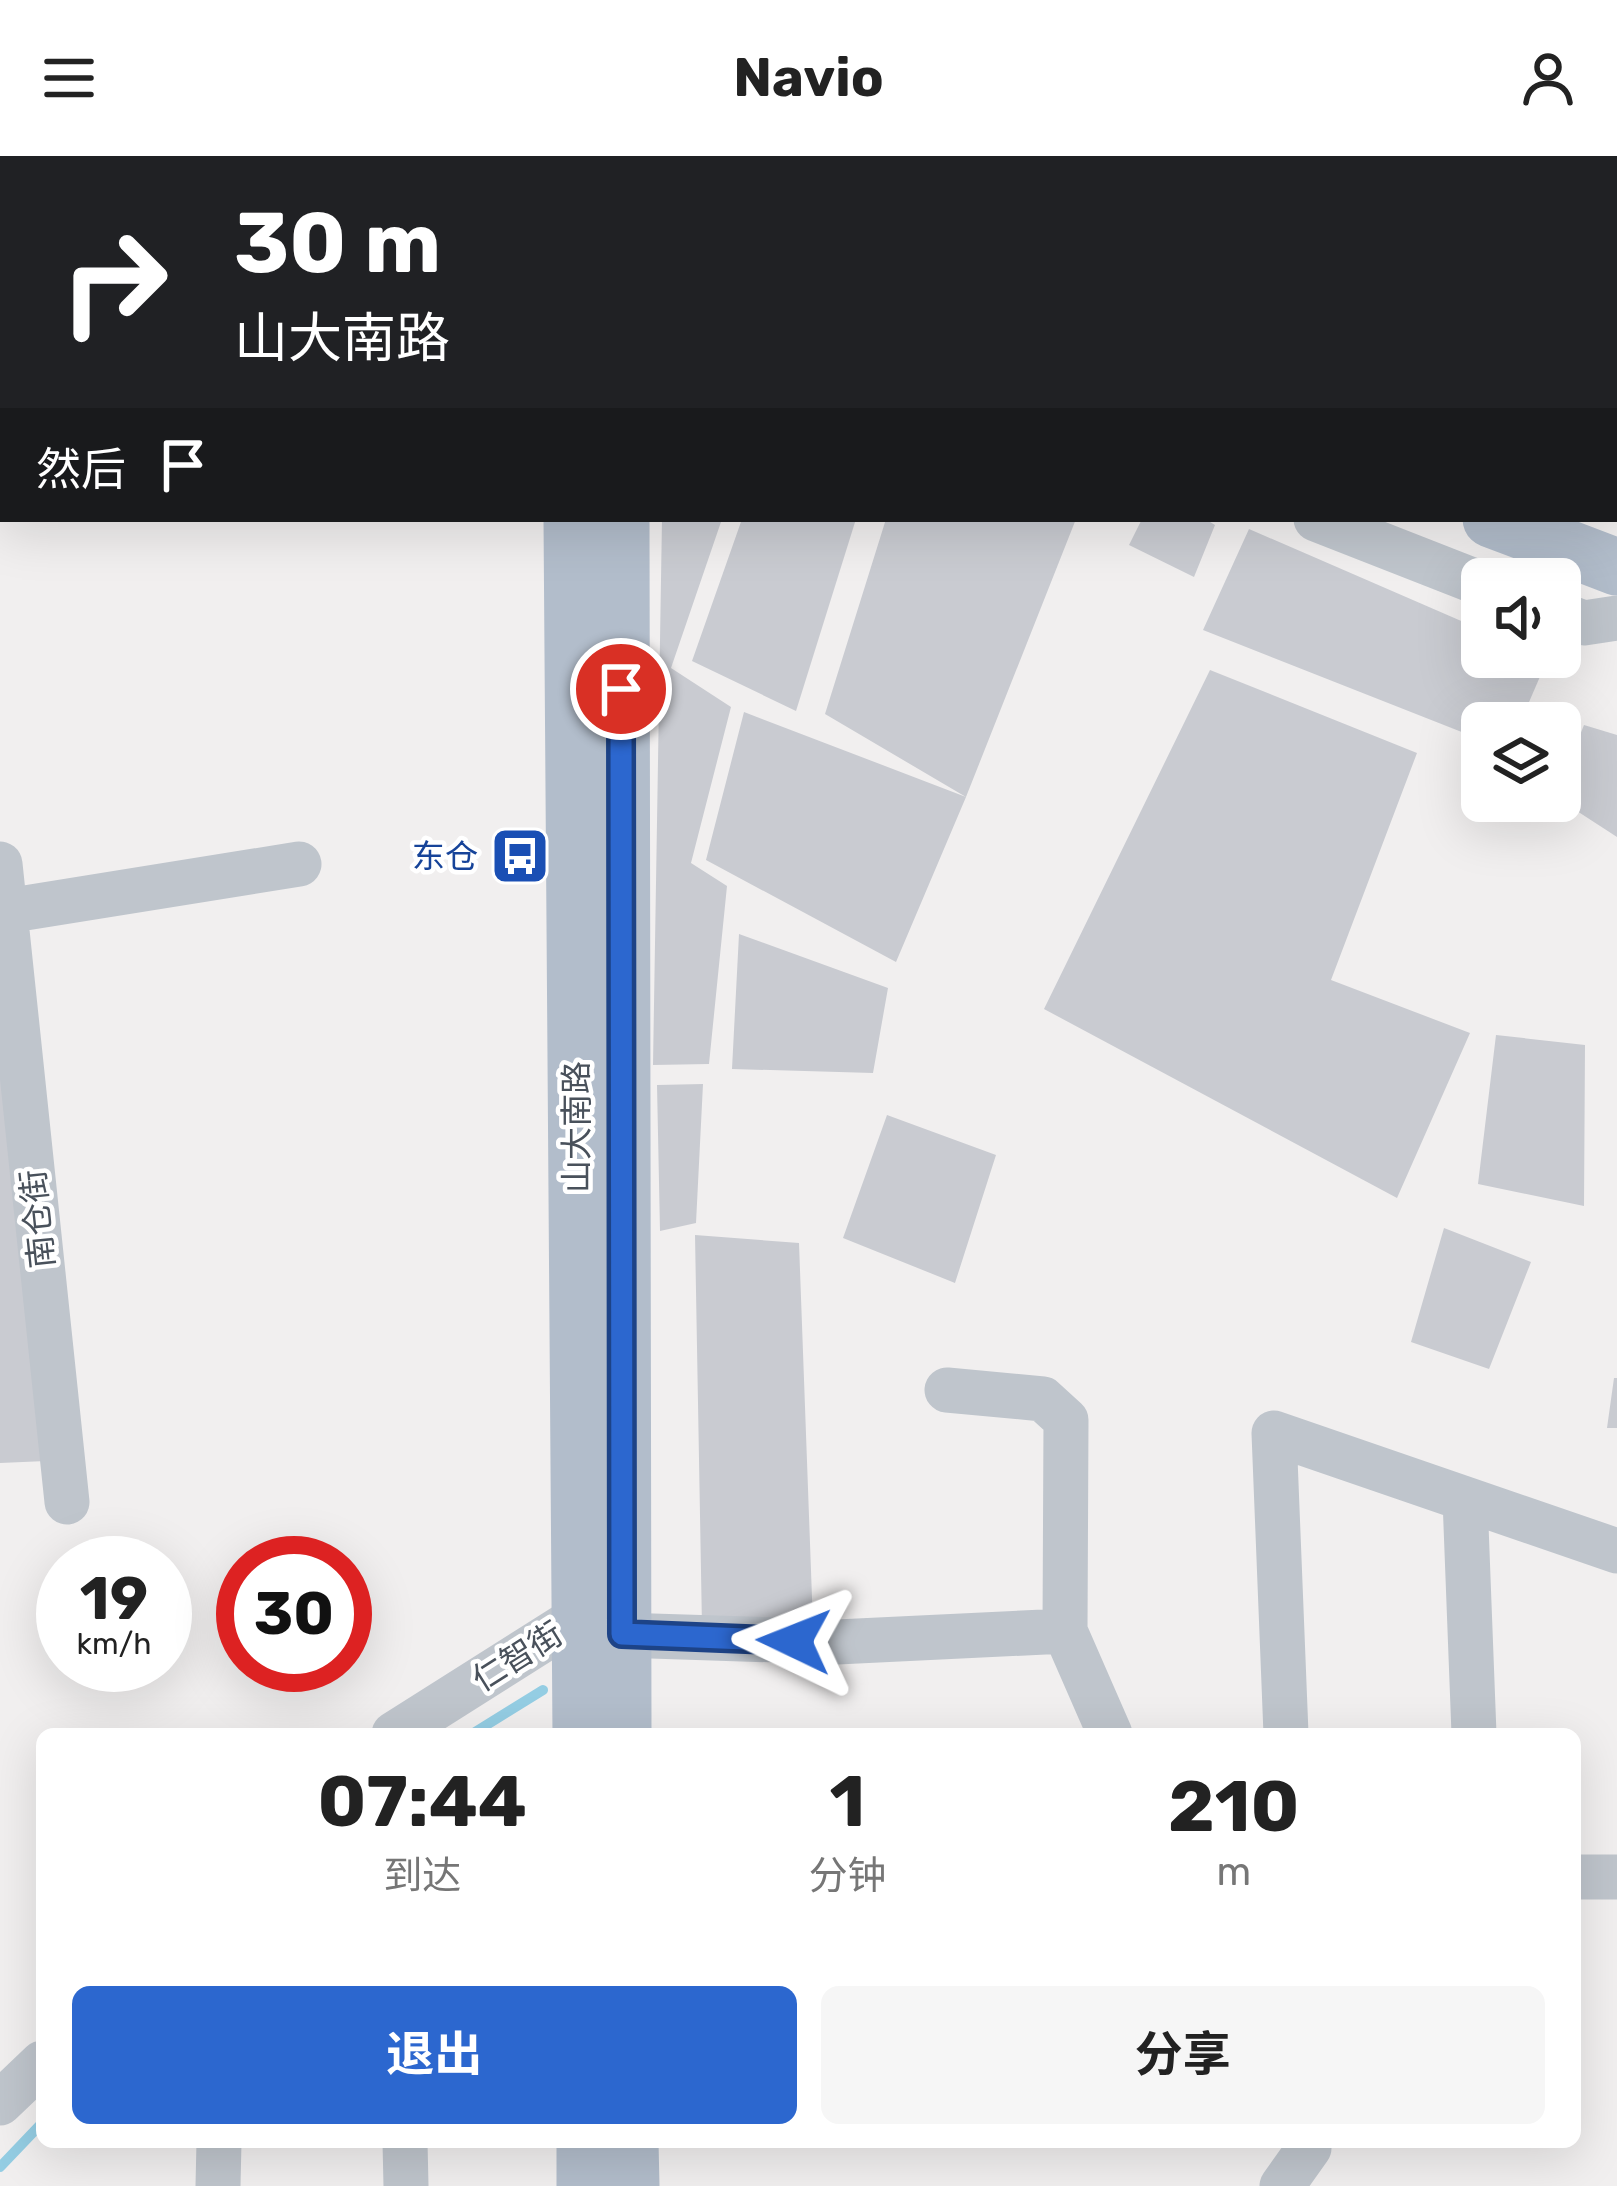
<!DOCTYPE html>
<html lang="zh">
<meta charset="utf-8">
<style>
:root{--surface:#fff;--page:#f6f6f6;--text:#222;--muted:#767676;--accent:#2c67cf}
body{margin:0;font-family:Rubik,"Noto Sans SC",sans-serif;background:var(--page);color:var(--text);height:100vh;display:flex;flex-direction:column;font-size:45px;white-space:nowrap}
*{box-sizing:border-box;margin:0}
p{font-size:39px;color:var(--muted)}
.icon{flex:none;width:66px;height:66px;fill:none;stroke:currentColor;stroke-width:2;stroke-linecap:round;stroke-linejoin:round}
.map{position:relative;flex:1;overflow:hidden}
.drawer{position:absolute;left:36px;top:1572px;width:1545px;height:420px;display:flex;flex-direction:column;background:var(--surface);border-radius:18px;box-shadow:0 12px 48px #0002}
.drawer>*{flex:none}
.hud{position:absolute;left:0px;top:0px;width:1617px;height:366px;box-shadow:0 12px 48px #0002;background:#202124;color:#fff;overflow:hidden}
.buttons{position:absolute;left:1461px;top:402px;display:grid;gap:24px}
.buttons a{display:grid;place-items:center;width:120px;height:120px;border-radius:18px;background:var(--surface);box-shadow:0 12px 48px #0002;font-size:60px}
.speed{position:absolute;left:36px;top:1380px;display:flex;gap:24px;font-size:60px;font-weight:700;text-align:center}
.speed>*{display:grid;place-content:center;width:156px;height:156px;border-radius:50%;background:var(--surface);box-shadow:0 12px 48px #0002;line-height:1}
.speed small{font-size:30px;font-weight:400}
.speed .limit{border:18px solid #d22;background:#fff;color:#111}
.pin{position:absolute;display:grid;place-items:center;width:102px;height:102px;color:#fff;margin:-51px;border:6px solid #fff;border-radius:50%;box-shadow:0 3px 12px #0007}
.me{position:absolute;width:132px;margin:-66px;rotate:272deg;stroke-linejoin:round;filter:drop-shadow(0 0 9px #0008)}
.turn{display:flex;align-items:center;gap:42px;height:252px;padding:0 36px;font-size:54px}
.turn .icon{width:156px;height:156px;stroke-width:2.5}
.turn b{display:block;font-size:84px;line-height:102px}
.then{display:flex;align-items:center;height:114px;padding:0 36px;background:#0003;gap:24px;font-size:45px}
.eta{display:flex;justify-content:space-evenly;align-items:center;height:204px;text-align:center}
.eta b{font-size:72px;font-weight:700;line-height:84px}
.button{display:flex;gap:24px;margin-top:auto;padding:24px 36px}
.button a{flex:1;height:138px;border-radius:18px;background:var(--accent);color:#fff;font-size:48px;font-weight:700;line-height:138px;text-align:center}
.button a+a{background:var(--page);color:var(--text)}
header{display:flex;justify-content:space-between;align-items:center;height:156px;padding:0 36px;background:var(--surface);font-size:54px;font-weight:700}
.map>svg:first-child{display:block}
.lines{fill:none;stroke-linecap:round;stroke-linejoin:round}
.stream{stroke:#94cde3;stroke-width:10}
.building{fill:#c9cbd1}
.minor{stroke:#bfc5cc;stroke-width:45}
.major{stroke:#b2bdcb;stroke-width:57}
.route-casing{stroke:#1d4387;stroke-width:30}
.route{stroke:#2c67cf;stroke-width:21}
.labels{text-anchor:middle;stroke-width:9;stroke-linejoin:round;paint-order:stroke}
.transit-label{font-size:33px;fill:#164399;stroke:#fff;text-anchor:end}
.street-label{font-size:33px;fill:#49515b;stroke:#fff}
</style>
<header><svg class="icon" aria-label="menu" viewBox="0 0 24 24"><path d="M4 6h16M4 12h16M4 18h16"/></svg>Navio<svg class="icon" aria-label="person" viewBox="0 0 24 24"><circle cx="12" cy="8" r="4"/><path d="M4 21q1-7 8-7t8 7"/></svg></header>
<div class="map">
<svg width="1617" height="2030" viewBox="0 0 1617 2030">
<rect width="100%" height="100%" fill="#f1efef"/>
<g class="lines">
<!-- stream -->
<path class="stream" d="M472,1578L543,1534
M0,2011L42,1967"/>
</g>
<!-- building -->
<path class="building" d="M662,363H722L671,512L731,551L691,707L727,730L709,908L653,909Z
M742,363H856L796,555L692,505Z
M886,363H1076L966,641L896,806L706,704L744,556L966,641L825,558Z
M1142,363H1205L1215,369L1194,421L1129,389Z
M1249,373L1482,474V501L1548,502L1520,567H1482V584L1203,474Z
M1210,514L1417,597L1331,824L1470,877L1397,1042L1044,853Z
M1584,569L1617,579V681L1560,644V629Z
M739,778L888,832L873,917L732,913Z
M1496,879L1585,889L1584,1050L1478,1028Z
M0,899L46,1305L0,1307Z
M703,928L696,1067L660,1075L657,929Z
M887,959L996,999L955,1127L843,1082Z
M1444,1072L1531,1106L1489,1213L1411,1186Z
M695,1079L799,1087L813,1469L702,1471Z
M1614,1222H1617V1272H1607Z"/>
<g class="lines">
<!-- minor -->
<path class="minor" d="M119,0L131,3
M286,0L298,3
M1066,0L1074,3
M1614,228L1617,229
M1316,363L1482,428
M1560,458L1584,467L1617,462
M0,708L67,1346
M0,756L299,708
M1465,1343L1474,1578
M1065,1475L1110,1578
M621,1479L837,1486L1065,1475L1066,1264L1043,1243L947,1234
M394,1578L579,1461
M1286,1578L1274,1277L1617,1395
M1575,1721H1617
M0,1947L42,1907
M405,1986L406,2030
M218,2030L219,1986
M1282,2030L1309,1992V1986"/>
<!-- major -->
<path class="major" d="M548,0L560,3
M606,0L607,3
M817,0L824,3
M1614,305L1617,306
M572,363L581,1578
M621,363L623,1578
M1491,363L1617,411
M585,1986V2030
M630,1986L631,2030"/>
</g>
<g class="lines">
<!-- route casing -->
<g class="route-casing">
<path id="route" d="M621,533L622,1478L794,1485"/>
</g>
<!-- route -->
<use href="#route" class="route"/>
</g>
<!-- icons -->
<defs>
<g id="bus-square" transform="scale(3)"><rect x="-9" y="-9" width="18" height="18" rx="4" fill="#1a4fb4" stroke="#fff"/><path d="M-5-6H5V4H4V6H2V4H-2V6H-4V4H-5ZM-3.5-4V0h7V-4ZM-3.5 1.2v1.5H-2V1.2ZM2 1.2v1.5H3.5V1.2Z" fill="#fff"/></g>
</defs>
<g fill-rule="evenodd">
<use href="#bus-square" x="520" y="700"/>
</g>
<g class="labels">
<!-- transit labels -->
<g class="transit-label">
<text x="478" y="712">东仓</text>
</g>
<!-- street labels -->
<g class="street-label">
<text transform="translate(576 971) rotate(-90)" y="12">山大南路</text>
<text transform="translate(37 1063) rotate(-96)" y="12">南仓街</text>
<text transform="translate(517 1500) rotate(-32)" y="12">仁智街</text>
</g>
</g>
</svg>
<div class="buttons">
<a><svg class="icon" aria-label="sound" viewBox="0 0 24 24"><path d="M4 9h4l5-4v14l-5-4H4zM17 9q2 3 0 6"/></svg></a>
<a><svg class="icon" aria-label="layers" viewBox="0 0 24 24"><path d="M12 4l9 5-9 5-9-5zM3 14l9 5 9-5"/></svg></a>
</div>
<div class="speed"><div>19<small>km/h</small></div><div class="limit">30</div></div>
<div class="pin" style="left:621px;top:533px;background:#d93025"><svg class="icon" aria-label="arrive" viewBox="0 0 24 24"><path d="M6 21V4h12l-3 4 3 4H6"/></svg></div>
<svg class="me" style="left:794px;top:1485px" viewBox="-20 -20 40 40"><path d="M0-17L14 15 0 8-14 15z" fill="#2c67cf" stroke="#fff" stroke-width="4"/></svg>
<div class="hud">
<div class="turn"><svg class="icon" aria-label="right" viewBox="0 0 24 24"><path d="M7 20v-9h11M14 6l5 5-5 5"/></svg><div><b>30 m</b>山大南路</div></div>
<div class="then">然后<svg class="icon" aria-label="arrive" viewBox="0 0 24 24"><path d="M6 21V4h12l-3 4 3 4H6"/></svg></div>
</div>
<section class="drawer">
<div class="eta">
<div><b>07:44</b><p>到达</p></div>
<div><b>1</b><p>分钟</p></div>
<div><b>210</b><p>m</p></div>
</div>
<div class="button"><a>退出</a><a>分享</a></div>
</section>
</div>
